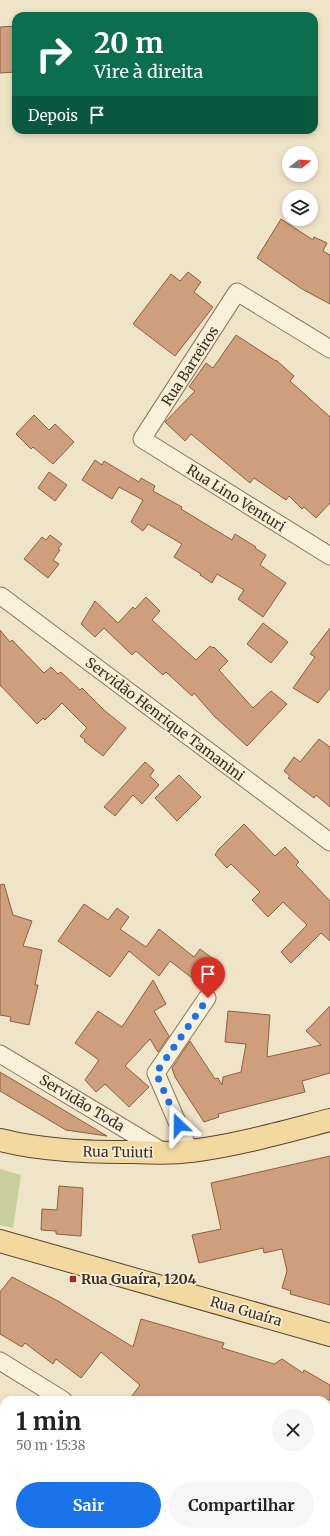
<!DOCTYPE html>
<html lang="pt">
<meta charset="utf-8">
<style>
:root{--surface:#fff;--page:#f6f6f6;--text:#222;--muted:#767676;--accent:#1a73e8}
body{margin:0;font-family:Merriweather,serif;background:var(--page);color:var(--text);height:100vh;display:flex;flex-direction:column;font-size:15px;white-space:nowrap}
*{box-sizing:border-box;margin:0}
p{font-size:13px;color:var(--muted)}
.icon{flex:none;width:22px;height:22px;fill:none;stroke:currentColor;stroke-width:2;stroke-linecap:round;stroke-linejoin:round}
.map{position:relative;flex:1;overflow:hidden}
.sheet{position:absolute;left:0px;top:1396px;width:330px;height:140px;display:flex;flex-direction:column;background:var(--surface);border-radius:12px 12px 0 0;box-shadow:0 2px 6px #0003}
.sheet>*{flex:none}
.guide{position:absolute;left:12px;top:12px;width:306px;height:122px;border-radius:12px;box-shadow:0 2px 6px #0003;background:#0b6e4f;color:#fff;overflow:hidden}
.needle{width:26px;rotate:73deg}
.fabs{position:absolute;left:282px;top:146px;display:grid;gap:8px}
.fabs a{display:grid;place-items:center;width:36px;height:36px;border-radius:50%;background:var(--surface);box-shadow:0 2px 6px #0003;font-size:20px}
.pin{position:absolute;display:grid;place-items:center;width:34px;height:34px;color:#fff;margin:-41px -17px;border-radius:50% 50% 50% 0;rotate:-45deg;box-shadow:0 0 4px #0007}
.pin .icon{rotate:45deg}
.me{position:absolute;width:44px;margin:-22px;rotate:337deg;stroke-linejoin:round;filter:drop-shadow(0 0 3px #0008)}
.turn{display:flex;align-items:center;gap:14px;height:84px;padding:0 16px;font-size:18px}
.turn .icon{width:52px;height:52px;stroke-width:2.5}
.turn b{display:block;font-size:28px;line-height:34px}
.then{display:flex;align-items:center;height:38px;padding:0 16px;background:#0003;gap:8px;font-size:15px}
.round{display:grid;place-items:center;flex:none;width:42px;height:42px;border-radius:21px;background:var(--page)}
.overview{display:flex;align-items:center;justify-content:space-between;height:68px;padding:0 16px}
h1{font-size:24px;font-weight:700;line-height:30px}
.action{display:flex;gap:8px;margin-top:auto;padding:8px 16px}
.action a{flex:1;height:46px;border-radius:24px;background:var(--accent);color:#fff;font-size:16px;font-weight:700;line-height:46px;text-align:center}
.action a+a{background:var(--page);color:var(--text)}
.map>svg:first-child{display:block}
.green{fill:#c9cf9b}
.building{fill:#cf9f7d;stroke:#8d5f41}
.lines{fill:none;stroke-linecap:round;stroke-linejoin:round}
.street-casing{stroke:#8d765c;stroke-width:19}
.primary-casing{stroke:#5b4430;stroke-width:24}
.street{stroke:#faf1dc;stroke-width:17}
.primary{stroke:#f3d9a0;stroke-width:22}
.route{stroke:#1a73e8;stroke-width:7;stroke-dasharray:0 12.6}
.poi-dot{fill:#9e2a2b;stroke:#f7eed8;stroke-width:1.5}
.labels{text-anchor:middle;stroke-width:3.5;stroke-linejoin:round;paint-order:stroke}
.street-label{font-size:14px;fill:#3d2e20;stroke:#f7eed8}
.poi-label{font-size:14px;font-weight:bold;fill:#3d2e20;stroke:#f7eed8;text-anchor:start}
</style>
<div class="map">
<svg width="330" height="1536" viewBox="0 0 330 1536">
<rect width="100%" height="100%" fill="#f0e4c8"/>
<!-- green -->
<path class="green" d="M0,1169L21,1175L13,1228L0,1225Z"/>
<!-- building -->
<path class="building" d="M16,26V72L0,73V27Z
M281,219L313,240L314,237L327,243L323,251L330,255V304L302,289L257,258Z
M188,272L201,282L194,292L213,307L175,356L133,324L171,274L180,281Z
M236,335L276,361V360L294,376L290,381L330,417V503L316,518L304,507L302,509L289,496L286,500L254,478L250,483L191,434L185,441L165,422L195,391L189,387L206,363L213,368Z
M34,415L49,430L55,424L74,442L53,464L33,447L31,449L16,434Z
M95,460L102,465L104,461L139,482L141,478L155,486L153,491L182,507L181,509L232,540L235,534L256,547L255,548L266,555L260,565L286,583L263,617L238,599L244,590L217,574L212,583L200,575L201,574L174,557L182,544L148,524L143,531L131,522L143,500L119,487L112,499L82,480Z
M49,472L67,485L55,501L38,488Z
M50,535L62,544L58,549L60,550L53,560L59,564L48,578L24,559L42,537L46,540Z
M146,597L160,611L152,620L196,660L210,646L213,648L214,647L228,661L219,670L253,708L271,691L287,704L247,746L214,716L194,693L192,696L166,672L163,675L136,651L132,655L104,628L95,637L81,624L95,601L118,623L133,607L135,609Z
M263,623L288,642L271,663L247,644Z
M330,628V688L318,703L293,688L315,657L310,654Z
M0,630L10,642L12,640L44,673L51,667L58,674L61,672L80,690L82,688L104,710L126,728L103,756L84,741L85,740L80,736L87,728L62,703L45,720L43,718L37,724L0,685Z
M319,739L330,747V807L316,795L314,798L288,778L290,776L284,771L294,757L300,762Z
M145,762L154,770L150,776L159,785L142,804L133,795L115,816L104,807Z
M179,775L201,797L177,821L155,798Z
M244,824L275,856L285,847L299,862L296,865L330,901V941L321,933L291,963L281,952L307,925L283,902L268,917L252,900L260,892L231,864L227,868L215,855L218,850Z
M4,884L13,915L32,921L23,946L42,950L35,985H38L29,1025L10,1021L11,1017L0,1015V885Z
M84,904L108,920L117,908L129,917L120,929L146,947L159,929L194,957L200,949L216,961L214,965L220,969L205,988L170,961L159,976L129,951L110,977L58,941Z
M153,980L166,1004L154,1011L169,1036L158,1052L150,1039L125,1066L149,1087L129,1107L105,1084L96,1092L85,1080L99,1060L75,1043L98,1011L122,1027Z
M330,1006V1073L302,1081L305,1092L218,1114L219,1117L204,1122L175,1077L172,1068L190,1041L215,1079L218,1078L222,1085L223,1077L241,1072L246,1044L225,1042L228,1011L270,1015L267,1057L321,1045L306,1031Z
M0,1072L107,1136L66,1130L0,1091Z
M330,1156V1305L290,1294L291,1291L282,1288L287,1271L282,1249L264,1253L263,1248L199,1263L192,1235L221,1229L211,1183Z
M59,1186L83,1188L81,1236L56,1234V1231L41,1230L42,1209L57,1210Z
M12,1277L58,1301L133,1347L141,1319L224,1343L222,1348L274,1364L282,1359L303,1373L304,1370L330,1385V1400H129L140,1385L101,1352L81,1378L56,1359L53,1364L25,1343L22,1347L0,1334V1292Z"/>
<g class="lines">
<!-- street casing -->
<g class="street-casing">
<path id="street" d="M330,349L237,292L142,439L330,556
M1,596L330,842
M0,1054L165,1153
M190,1152L156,1073L207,998
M0,1361L63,1400
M279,1532L285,1536"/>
</g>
<!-- primary casing -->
<g class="primary-casing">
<path id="primary" d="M0,1140C43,1151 89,1152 133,1152C152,1153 172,1154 191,1151C238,1145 284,1132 330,1120
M0,1241L330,1335"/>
</g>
<!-- street -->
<use href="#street" class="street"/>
<!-- primary -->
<use href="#primary" class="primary"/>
</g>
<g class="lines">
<!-- route -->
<path class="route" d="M179,1125L156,1073L208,998"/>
</g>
<!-- markers -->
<rect class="poi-dot" x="69" y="1275" width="8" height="8" rx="2"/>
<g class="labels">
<!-- street labels -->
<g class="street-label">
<text transform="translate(190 366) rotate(-57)" y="5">Rua Barreiros</text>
<text transform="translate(236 498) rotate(32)" y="5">Rua Lino Venturi</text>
<text transform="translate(165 719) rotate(37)" y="5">Servidão Henrique Tamanini</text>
<text transform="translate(82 1103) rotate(31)" y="5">Servidão Toda</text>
<text transform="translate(118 1152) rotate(1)" y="5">Rua Tuiuti</text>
<text transform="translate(246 1311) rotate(16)" y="5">Rua Guaíra</text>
</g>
<!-- poi labels -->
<g class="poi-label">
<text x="81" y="1284">Rua Guaíra, 1204</text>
</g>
</g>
</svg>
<div class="fabs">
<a><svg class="needle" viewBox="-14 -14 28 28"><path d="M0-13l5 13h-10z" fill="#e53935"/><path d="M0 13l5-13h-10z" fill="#767676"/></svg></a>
<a><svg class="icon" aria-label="layers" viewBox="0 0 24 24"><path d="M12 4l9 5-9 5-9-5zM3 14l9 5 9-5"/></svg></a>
</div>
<div class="pin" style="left:208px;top:998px;background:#d93025"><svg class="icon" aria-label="arrive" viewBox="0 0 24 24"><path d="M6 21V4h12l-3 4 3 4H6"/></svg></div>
<svg class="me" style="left:179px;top:1125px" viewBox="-20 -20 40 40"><path d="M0-17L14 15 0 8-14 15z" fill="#1a73e8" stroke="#fff" stroke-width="4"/></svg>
<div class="guide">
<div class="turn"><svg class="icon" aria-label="right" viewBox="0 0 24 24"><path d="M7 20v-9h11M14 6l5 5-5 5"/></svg><div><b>20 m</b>Vire à direita</div></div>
<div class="then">Depois<svg class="icon" aria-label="arrive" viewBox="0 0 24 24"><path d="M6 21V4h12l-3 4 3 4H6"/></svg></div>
</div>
<section class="sheet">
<div class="overview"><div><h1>1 min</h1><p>50 m · 15:38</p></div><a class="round"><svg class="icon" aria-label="close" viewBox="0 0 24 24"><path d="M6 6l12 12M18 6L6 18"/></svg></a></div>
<div class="action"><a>Sair</a><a>Compartilhar</a></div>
</section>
</div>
